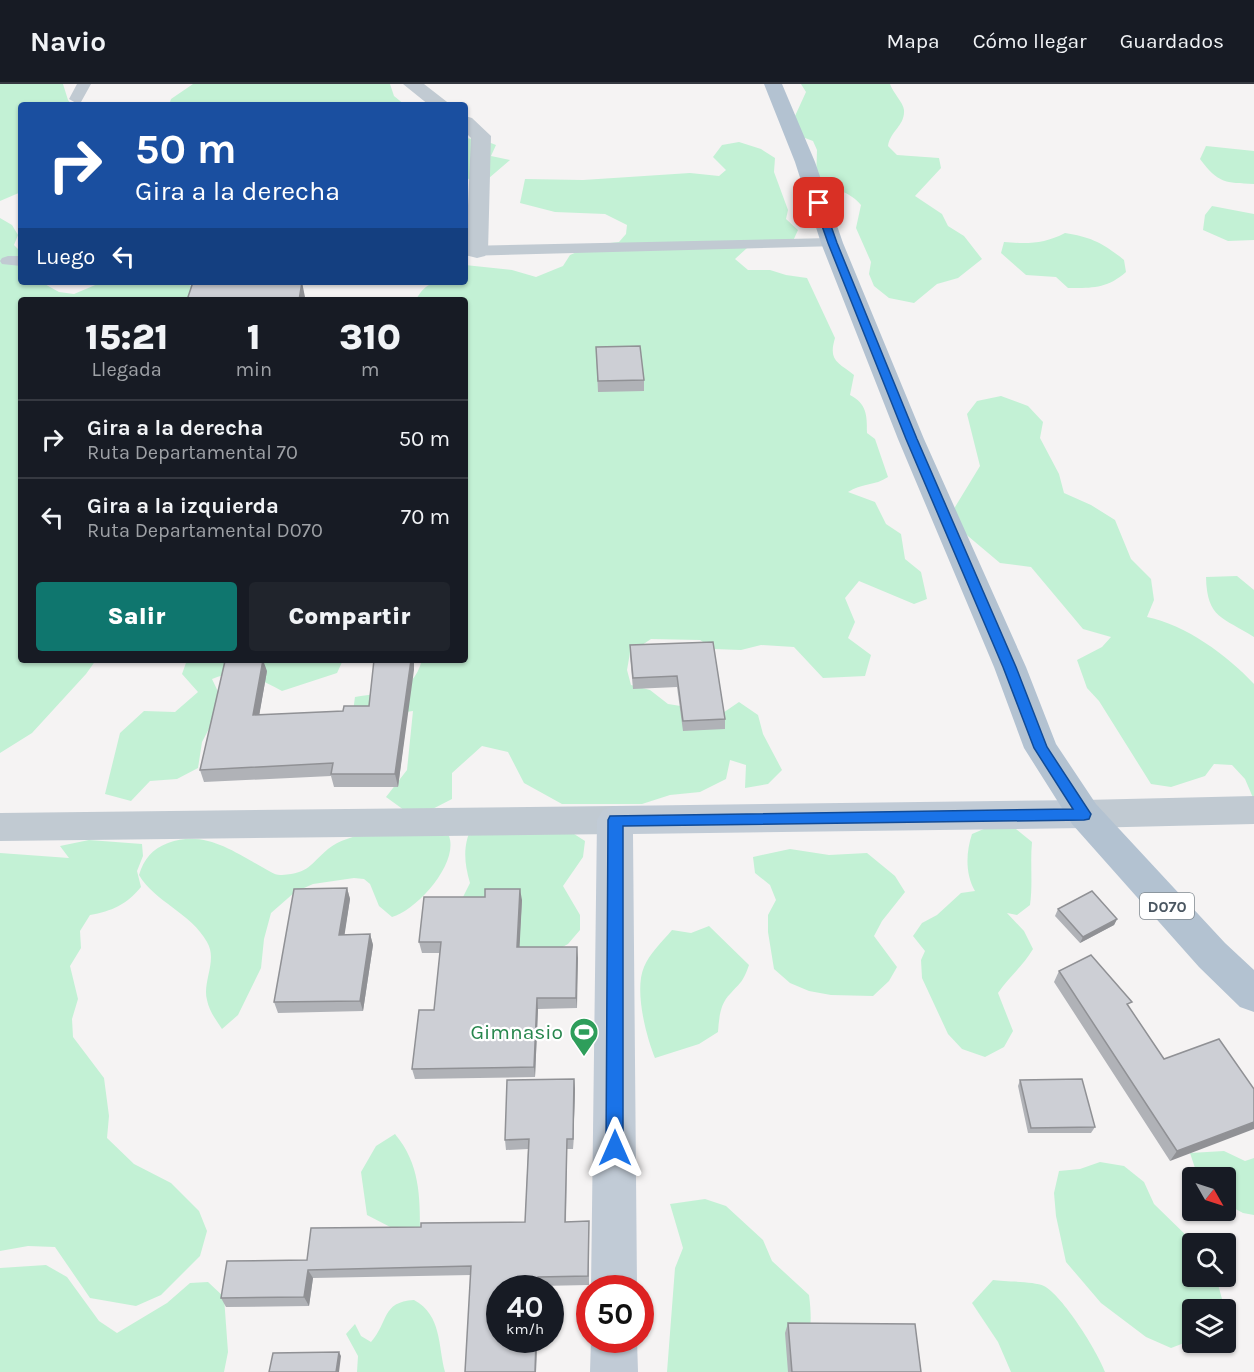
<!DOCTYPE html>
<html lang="es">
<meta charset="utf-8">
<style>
:root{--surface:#171b24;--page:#20242c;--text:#f1f3f6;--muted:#9ea1a6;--line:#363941;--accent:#0f766e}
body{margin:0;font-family:Karla,sans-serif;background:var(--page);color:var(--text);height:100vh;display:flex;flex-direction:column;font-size:22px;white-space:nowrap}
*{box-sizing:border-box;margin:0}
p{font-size:20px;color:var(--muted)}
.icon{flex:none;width:33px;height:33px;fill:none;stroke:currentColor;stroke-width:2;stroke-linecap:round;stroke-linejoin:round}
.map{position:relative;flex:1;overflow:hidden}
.sheet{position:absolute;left:18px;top:213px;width:450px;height:366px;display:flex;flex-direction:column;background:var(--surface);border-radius:6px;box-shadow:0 2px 4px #0004}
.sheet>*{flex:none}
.top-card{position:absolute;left:18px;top:18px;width:450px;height:183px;border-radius:6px;box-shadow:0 2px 4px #0004;background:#1a4fa0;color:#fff;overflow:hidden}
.needle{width:39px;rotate:129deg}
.buttons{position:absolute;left:1182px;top:1083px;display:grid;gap:12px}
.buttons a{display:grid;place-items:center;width:54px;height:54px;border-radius:6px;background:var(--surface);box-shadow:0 2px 4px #0004;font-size:30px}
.speed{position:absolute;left:486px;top:1191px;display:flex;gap:12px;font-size:30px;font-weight:700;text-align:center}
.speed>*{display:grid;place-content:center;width:78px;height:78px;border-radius:50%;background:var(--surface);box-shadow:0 2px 4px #0004;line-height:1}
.speed small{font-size:15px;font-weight:400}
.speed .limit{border:9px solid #d22;background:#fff;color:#111}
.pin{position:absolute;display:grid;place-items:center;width:51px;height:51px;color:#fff;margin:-26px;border-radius:12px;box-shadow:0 3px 9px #0006}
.me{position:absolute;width:66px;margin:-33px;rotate:0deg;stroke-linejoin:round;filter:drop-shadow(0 0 4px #0008)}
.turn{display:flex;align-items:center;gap:21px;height:126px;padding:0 18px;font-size:27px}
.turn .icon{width:78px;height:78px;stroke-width:2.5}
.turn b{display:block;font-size:42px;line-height:51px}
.then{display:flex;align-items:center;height:57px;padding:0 18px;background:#0003;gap:12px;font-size:22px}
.eta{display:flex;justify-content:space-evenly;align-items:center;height:102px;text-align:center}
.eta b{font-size:36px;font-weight:800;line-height:42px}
.primary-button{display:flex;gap:12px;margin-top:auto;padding:12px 18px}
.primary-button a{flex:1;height:69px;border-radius:6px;background:var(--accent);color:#fff;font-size:24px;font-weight:800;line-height:69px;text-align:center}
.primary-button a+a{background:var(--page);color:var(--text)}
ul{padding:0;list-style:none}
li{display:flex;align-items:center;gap:18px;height:78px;padding:0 18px;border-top:2px solid var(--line)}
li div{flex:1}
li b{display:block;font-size:22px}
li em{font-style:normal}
header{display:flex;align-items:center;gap:36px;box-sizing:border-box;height:84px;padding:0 30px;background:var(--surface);border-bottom:2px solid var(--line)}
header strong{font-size:28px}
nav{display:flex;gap:33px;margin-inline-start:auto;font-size:21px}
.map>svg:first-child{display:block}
.green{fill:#c3f1d5}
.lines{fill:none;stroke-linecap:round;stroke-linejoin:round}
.service{fill:#c1cad2;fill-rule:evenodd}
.minor{fill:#c1cad2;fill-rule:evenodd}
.secondary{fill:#c1cbd6;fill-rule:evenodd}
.primary{fill:#b3c2d1;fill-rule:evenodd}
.wall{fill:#b0b2b7}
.shaded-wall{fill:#909195}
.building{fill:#cdcfd5;stroke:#909195;stroke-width:1.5}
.route{fill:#1a73e8;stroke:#114b97;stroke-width:1.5}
.labels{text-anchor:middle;stroke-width:4.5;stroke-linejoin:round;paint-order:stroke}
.shield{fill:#fff;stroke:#808990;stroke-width:1.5}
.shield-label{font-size:16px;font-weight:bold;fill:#4a5661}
.near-leisure-label{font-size:21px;fill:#27864d;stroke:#fff;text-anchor:end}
</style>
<header>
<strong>Navio</strong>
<nav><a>Mapa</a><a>Cómo llegar</a><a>Guardados</a></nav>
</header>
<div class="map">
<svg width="1254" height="1288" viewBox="0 0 1254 1288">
<rect width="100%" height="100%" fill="#f5f3f3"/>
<!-- green -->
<path class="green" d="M0,0H63L68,16L72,21H21V108L0,117Z
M193,0H390L394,12L405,21H169L171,15Z
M801,0H890C893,9 903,18 904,26C905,42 891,46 888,62L897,71L939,74L941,84L915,112L942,130L948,142L964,152L982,175L958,194L937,200L914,219L889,214L874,202L869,190L871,178L856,144L861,121C850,107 832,105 816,97L817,66L813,57L797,51L795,32L806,8Z
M465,54L483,56L496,61L491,72L510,76L489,94L465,95Z
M739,58L761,65L775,74L774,88L788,126L786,135L798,146L793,157L747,164L735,175L748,186H770L786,191L807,194L835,254C828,277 838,278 854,291L850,311C867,320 867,331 867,349L875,355L888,393C875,402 861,399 848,408L875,418L886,440L901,450L905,475L921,488L927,515L914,520L859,497L845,514L855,538L848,554L871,571L865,592L823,594L794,563L761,561L741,566L714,565L700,556L651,555L630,569L627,586L631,601L650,606L668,620L687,623L711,637L739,618L758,631L763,650L782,686L768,700L745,704L746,681L730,676L726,695L700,708L670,711L642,720H562L524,699L508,668L482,662L452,689V715L415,734L386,713L407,686L413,627L369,633L353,627L355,613C387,607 412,612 422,576H465V216H416C428,193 442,198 465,198V181L512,186L536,193L563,182L570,171L593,161L619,158L626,150L627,141L605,130L555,128L520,119L525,95L583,96L690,89L719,92L726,86L713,73L722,61Z
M1206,62L1254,67V100C1225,99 1218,99 1200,75Z
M1212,122L1254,130V156L1228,157L1203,146L1205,131Z
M0,134L12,141L18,151L14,161L21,168V198H41L59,208L74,210L100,199L130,201L185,198L198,207L196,216H21V576H96L86,590L32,649L0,669Z
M1065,149C1091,153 1103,159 1124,176L1126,188C1107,205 1091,204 1068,204L1056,193L1026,191L1001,169L1004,158C1027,160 1044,160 1065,149Z
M1001,312L1028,322L1043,338L1040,354L1059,390L1064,409L1091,421L1115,436L1131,475L1151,495L1154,516L1147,533C1186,541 1227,571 1254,600V716L1245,695L1232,681L1214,680L1205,692L1171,703L1151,700L1099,617L1087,604L1077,576L1102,563L1111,553L1083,545L1031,483L1000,479L962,447L952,428L980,382L967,330L977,317Z
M1237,492L1254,506V553C1223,533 1207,535 1206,493Z
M187,576H343L337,589L282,607C257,594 239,584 212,595L223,618L202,658L198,684L177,695L150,697L131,717L105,710L120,649L144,627L175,628L198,608L182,590Z
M475,736L571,748L585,757L583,773L563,802L580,831V846L568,860L550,870L507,871L462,815L470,799C463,775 463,758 475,736Z
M998,739L1016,745L1032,758C1030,779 1033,800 1030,821L1017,831L1007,829L1024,847L1033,865C1023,882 1009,893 998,909L1013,947L1004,963L985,973L962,965L948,950L922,894L921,876L925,867L913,852L922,839L937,831L961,809L975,807C965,790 966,768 972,750Z
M366,749L449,752C459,779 417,826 392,833L379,822L370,800L364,795L354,794L313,800L295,808L271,829L264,855L261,884L238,931L222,945C216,936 209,927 207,916C202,898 218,876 207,858C191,829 155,818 139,791C144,775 152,765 168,759C204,746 231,766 262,783C268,786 275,792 282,791C310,789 309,781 328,765C339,756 353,753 366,749Z
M89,756L142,760L143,772L137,787L141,803C126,821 112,827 90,831L80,847L81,864L70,882L78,915L72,935L73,953L104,994L109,1032L107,1054L134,1080L171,1099L199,1127L207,1147L200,1172L161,1211L136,1222L90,1214L55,1163L28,1162L0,1167V769L69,774L60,762Z
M790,765L829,771L867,769L895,792L905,808L882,837L874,852L897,883L889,897L873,912L831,911L809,907L790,899L774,885L768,848V831L776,816L770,801L755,789L753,773Z
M709,842L749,881C743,898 741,898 730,910C720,920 719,934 718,948L699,960L655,974C646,952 634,906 644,883C649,870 663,857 672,846L691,849Z
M395,1050C420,1080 420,1112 420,1149L396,1146L367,1131L361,1088L376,1062Z
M1224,1067L1245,1077L1254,1074V1131L1243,1129L1226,1120V1094L1198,1093L1190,1069Z
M1100,1078L1124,1082L1144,1098L1154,1120L1193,1158L1192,1192L1216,1193L1222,1215L1220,1225L1192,1226V1256L1171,1264L1146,1253L1101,1219L1066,1178L1056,1132L1054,1109L1059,1087L1080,1085Z
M705,1115L726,1122L763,1156L772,1177L809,1211C813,1241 810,1259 799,1288H667L675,1184L683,1164L670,1120Z
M46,1181L67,1193L99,1237L117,1249L167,1219L190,1199L208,1198L224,1213L228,1268L224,1288H0V1184Z
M993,1196C1005,1198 1034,1197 1044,1202C1062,1211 1098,1268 1105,1288H1011L998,1258L972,1219Z
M414,1216C442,1231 438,1262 445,1288H357L358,1272L346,1250L355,1240L361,1252L371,1258C389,1238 381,1218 414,1216Z"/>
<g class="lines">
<!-- service -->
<path class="service" d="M77,0H91L81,18L76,19L69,15Z
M832,154L840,159L838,162L465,172V162Z
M8,172H21V182L2,180L0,177L2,174Z"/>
<!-- minor -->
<path class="minor" d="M403,0H424L451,21H429Z
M465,32L472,34L491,52L488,167L485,172L477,174L469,172L466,167L471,54L465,48Z
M1254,712V740L1084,744L1072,740L1067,730L1072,720L1084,716Z
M615,722L627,726L633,736L627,746L615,750L0,757V729Z"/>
<!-- secondary -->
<path class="secondary" d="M1084,716L1096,720L1101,730L1096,740L1084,744L633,750L637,1204H591L597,736L603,726L615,722Z
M591,1256H637L638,1288H590Z"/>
<!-- primary -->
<path class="primary" d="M764,0H782L815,78L843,159L924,355L1026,583L1056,660L1096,720L1225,859L1254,886V928L1240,923L1199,883L1072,740L1024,664L994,583L898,355L821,159L795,78Z"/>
</g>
<!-- wall -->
<path class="wall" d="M596,263L644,296V307L598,308Z
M713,558L725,635V645L683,647L677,603L633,605L630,572V561Z
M374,576H414L398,703H334L331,692L204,698L200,686L267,587L259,631L343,627L369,622Z
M347,804L350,815L344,851L370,850L373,861L363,927L278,929L274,918Z
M522,816L519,863H577V924L538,925L535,993L415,995L412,985L434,926L440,869H422L419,858Z
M1058,825L1117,835L1114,841L1080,859L1055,832Z
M1059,887L1129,923L1164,975L1254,1005L1170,1077L1054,898Z
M574,995L575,1005L573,1065H567L566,1138L589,1146V1201L539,1202V1204H500V1256H537L536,1288H465L471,1191L313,1194L309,1222L226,1223L221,1214L307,1176L421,1143L525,1138L528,1065L506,1066L505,1056Z
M1020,996L1095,1043L1091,1049H1028L1018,1002Z
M788,1239L921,1288H788L785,1249Z"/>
<!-- shaded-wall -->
<path class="shaded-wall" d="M302,198L305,213V216H299Z
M263,576L267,587L257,644L253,631Z
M411,576H414V586L398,703L395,690Z
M347,804L350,815L343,861L339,851Z
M520,805L522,816L519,874L517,863Z
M1117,835L1114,841L1080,859L1083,853Z
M370,850L373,861L363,927L360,917Z
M577,863L578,874L577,924L576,914Z
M537,914L538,925L535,993L534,983Z
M574,995L575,1005L573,1065V1055Z
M1254,1038V1045L1170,1077L1177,1067Z
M308,1186L313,1194L309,1222L304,1213Z
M536,1256H537L536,1288H535Z
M339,1268L341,1272L339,1288H336Z"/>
<!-- building -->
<path class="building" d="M193,198H263V200L302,198L299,216H187Z
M640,262L644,296L598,297L596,263Z
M713,558L725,635L683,637L677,592L633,594L630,561Z
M235,576H263L253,631L343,627L344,622H369L374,576H411L395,690H331L333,679L200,686L225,577Z
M347,804L339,851L370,850L360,917L274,918L294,805Z
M485,805H520L517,863H577L576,914H537L534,983L412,985L419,926H434L441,858H419L424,813H485Z
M1092,807L1117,835L1083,853L1058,825Z
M1091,871L1132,918L1127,920L1164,975L1219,955L1254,1005V1038L1177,1067L1059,887Z
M574,995L573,1055H567L565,1138L589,1137L588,1192L538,1193L537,1204H500V1256H536L535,1288H465L471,1182L308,1186L304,1213L221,1214L227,1177L307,1176L311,1144L421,1143V1139L525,1138L529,1055L505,1056L507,996Z
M1082,995L1095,1043L1031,1044L1020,996Z
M788,1239L915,1240L921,1288H792Z
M339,1268L336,1288H269L273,1269Z"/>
<!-- route -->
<path class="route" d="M819,116L823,119L837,159L917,355L1016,583L1047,663L1091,730L1089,735L1084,736L623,742V1064L621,1070L615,1072L608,1070L606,1064L608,736L610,732L1073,725L1034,664L1003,583L906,355L828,159L814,119Z"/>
<!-- icons -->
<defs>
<g id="stadium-pin" transform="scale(1.5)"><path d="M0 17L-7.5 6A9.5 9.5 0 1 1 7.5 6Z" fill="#2e9e5b" stroke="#fff"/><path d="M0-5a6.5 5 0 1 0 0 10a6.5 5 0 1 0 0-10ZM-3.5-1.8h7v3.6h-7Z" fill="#fff"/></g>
</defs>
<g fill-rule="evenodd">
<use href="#stadium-pin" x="584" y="948"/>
</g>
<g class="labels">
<!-- shield labels -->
<rect class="shield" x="1140" y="809" width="54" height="26" rx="4.5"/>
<g class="shield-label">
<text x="1167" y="828">D070</text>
</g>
<!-- near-leisure labels -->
<g class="near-leisure-label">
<text x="563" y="955">Gimnasio</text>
</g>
</g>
</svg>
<div class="buttons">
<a><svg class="needle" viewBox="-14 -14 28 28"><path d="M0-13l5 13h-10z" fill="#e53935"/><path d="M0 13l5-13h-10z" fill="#9ea1a6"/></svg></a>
<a><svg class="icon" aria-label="search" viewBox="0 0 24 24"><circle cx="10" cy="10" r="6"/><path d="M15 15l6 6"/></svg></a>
<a><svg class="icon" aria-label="layers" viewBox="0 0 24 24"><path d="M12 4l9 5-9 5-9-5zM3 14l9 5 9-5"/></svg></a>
</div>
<div class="speed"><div>40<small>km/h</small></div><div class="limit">50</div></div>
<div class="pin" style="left:819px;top:119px;background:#d93025"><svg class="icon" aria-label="arrive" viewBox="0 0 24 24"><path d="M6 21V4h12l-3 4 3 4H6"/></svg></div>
<svg class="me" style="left:615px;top:1064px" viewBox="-20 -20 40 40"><path d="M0-17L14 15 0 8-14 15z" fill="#1a73e8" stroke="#fff" stroke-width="4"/></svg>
<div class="top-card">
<div class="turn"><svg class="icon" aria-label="right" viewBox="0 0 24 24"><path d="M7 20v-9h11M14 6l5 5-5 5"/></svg><div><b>50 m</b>Gira a la derecha</div></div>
<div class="then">Luego<svg class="icon" aria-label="left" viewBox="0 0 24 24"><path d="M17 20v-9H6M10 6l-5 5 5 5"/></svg></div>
</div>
<section class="sheet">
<div class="eta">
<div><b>15:21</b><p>Llegada</p></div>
<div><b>1</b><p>min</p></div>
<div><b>310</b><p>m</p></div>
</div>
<ul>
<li><svg class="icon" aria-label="right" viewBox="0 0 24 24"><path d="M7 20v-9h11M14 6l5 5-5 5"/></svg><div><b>Gira a la derecha</b><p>Ruta Departamental 70</p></div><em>50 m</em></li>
<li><svg class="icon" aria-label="left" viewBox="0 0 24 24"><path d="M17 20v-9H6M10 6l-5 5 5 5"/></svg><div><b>Gira a la izquierda</b><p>Ruta Departamental D070</p></div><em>70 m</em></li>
</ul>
<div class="primary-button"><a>Salir</a><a>Compartir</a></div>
</section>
</div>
